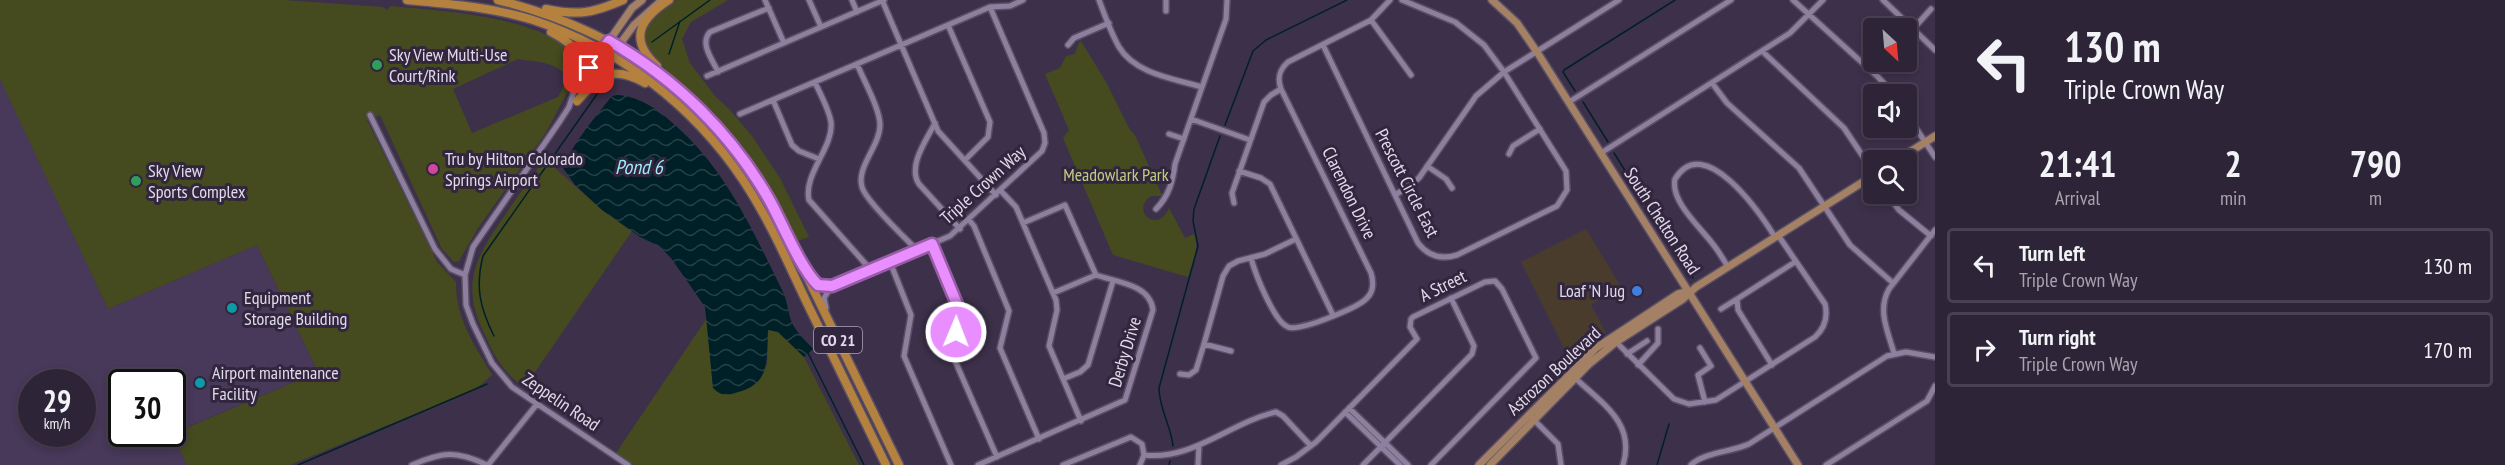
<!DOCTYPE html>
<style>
:root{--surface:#2e2438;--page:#362c40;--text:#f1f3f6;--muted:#a7a4ae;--line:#494153}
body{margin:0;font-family:"PT Sans Narrow",sans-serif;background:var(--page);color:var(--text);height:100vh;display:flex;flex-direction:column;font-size:22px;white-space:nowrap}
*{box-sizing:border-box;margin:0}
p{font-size:20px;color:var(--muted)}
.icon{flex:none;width:33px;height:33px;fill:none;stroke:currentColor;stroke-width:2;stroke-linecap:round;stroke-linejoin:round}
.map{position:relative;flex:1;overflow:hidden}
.drawer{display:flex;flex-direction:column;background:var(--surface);width:570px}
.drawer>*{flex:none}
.top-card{background:#2e2438;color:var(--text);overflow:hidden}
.needle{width:39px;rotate:154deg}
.controls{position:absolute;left:1863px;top:18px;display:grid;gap:12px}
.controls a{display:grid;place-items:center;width:54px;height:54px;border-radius:6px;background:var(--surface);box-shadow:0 3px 9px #0003,0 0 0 2px var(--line);font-size:30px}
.speed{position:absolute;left:18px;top:369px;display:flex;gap:12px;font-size:30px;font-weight:700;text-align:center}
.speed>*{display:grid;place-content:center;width:78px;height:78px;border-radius:50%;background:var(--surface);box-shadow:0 3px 9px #0003,0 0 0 2px var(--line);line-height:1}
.speed small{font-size:15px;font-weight:400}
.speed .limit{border:3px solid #111;border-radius:9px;background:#fff;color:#111}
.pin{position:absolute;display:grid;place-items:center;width:51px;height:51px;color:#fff;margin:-26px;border-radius:12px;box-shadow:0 3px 9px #0006}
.me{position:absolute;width:66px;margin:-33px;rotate:1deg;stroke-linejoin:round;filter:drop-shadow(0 0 4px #0008)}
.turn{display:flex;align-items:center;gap:21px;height:126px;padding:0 30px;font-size:27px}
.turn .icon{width:78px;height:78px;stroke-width:2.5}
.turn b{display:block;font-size:42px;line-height:51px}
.eta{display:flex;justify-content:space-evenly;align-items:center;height:102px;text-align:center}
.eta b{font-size:36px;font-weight:700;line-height:42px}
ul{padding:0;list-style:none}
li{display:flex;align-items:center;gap:18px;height:75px;margin:0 12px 9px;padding:0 18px;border:3px solid var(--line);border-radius:6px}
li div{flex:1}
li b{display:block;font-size:22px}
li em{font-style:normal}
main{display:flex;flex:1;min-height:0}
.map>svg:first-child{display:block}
.commercial{fill:#493c2d}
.built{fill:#483859;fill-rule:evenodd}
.green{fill:#454b1f;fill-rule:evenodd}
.water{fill:url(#water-waves)}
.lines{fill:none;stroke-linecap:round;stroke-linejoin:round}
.stream{stroke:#002027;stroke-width:1.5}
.minor-casing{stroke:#594e64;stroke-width:8}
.major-casing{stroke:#594e64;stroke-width:10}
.highway-casing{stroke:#594e64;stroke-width:11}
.minor{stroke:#8d7f9d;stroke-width:5}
.major{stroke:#a48164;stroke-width:7}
.highway{stroke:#b4823e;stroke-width:8}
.route-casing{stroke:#975ca5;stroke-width:15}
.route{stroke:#e98efe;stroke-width:10}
.leisure-dot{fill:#2e9e5b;stroke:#32263f;stroke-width:2}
.hotel-dot{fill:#d1479c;stroke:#32263f;stroke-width:2}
.shop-dot{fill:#3f7fe0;stroke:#32263f;stroke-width:2}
.culture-dot{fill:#0f9aa8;stroke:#32263f;stroke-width:2}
.labels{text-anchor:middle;stroke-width:6;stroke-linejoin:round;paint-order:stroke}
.shield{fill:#32263f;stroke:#aca4b7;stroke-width:1.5}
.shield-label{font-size:16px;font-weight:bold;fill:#e1daea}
.poi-label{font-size:18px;fill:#e1daea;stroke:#32263f;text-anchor:start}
.park-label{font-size:18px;fill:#c0cd81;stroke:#32263f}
.street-label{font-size:18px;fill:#e1daea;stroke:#32263f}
.water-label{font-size:20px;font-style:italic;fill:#9debfb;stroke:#32263f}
</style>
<main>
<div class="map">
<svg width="1935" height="465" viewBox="0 0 1935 465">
<defs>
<pattern id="water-waves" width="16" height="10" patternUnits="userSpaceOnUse" patternTransform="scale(1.5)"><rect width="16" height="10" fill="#002027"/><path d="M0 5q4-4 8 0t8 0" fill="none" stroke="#254046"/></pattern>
</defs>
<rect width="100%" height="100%" fill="#3d304a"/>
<!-- commercial -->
<path class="commercial" d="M1586,229L1620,285L1591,305L1606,332L1569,359L1521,262Z"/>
<!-- built -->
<path class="built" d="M0,75L108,309L257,245L318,372L173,433L172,382H122V434H172L187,465H0ZM32,382H82V434H32Z"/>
<!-- green -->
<path class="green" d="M0,0H284L383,7L387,10L391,6C434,10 555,17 577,60L575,78L545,134L478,228L459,261L454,262L442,249L380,115L367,120L437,262L456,282C455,318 475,346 492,375L476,389L290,465H187L172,434L318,372L257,245L108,309L0,79ZM518,59C535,62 557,61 568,78L558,97L472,133L453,89Z
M676,0H728L691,22L682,39L690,63L715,96L730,110L752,136L780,178L809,237L797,241L767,181L739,142L652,56L643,41C646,22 657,9 676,0Z
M1081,41L1106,82L1130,130L1135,135L1162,195L1161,196H1152C1144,200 1141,207 1145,215C1155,225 1164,219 1169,208L1185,238L1194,234C1200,248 1192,263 1188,277L1113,255L1063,138L1069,130L1045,74L1060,68L1066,56L1075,54L1079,42Z
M545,159L602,210L632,231L524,388C501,368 497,361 484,333C460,283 476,257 505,215C518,196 531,177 545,159Z
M707,318L713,388L767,365L768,329L778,332L804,357L859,465H633L616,453Z"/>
<!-- water -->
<path class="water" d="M617,95C640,96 660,111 676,126C726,170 753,231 782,290C788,301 788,316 793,325C798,334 807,342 813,349L804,357L778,332L768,330C766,361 772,384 735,393C725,396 720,395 713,388L705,307L671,258L659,246L640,237L602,210L575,185L563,168C574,141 594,119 612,96Z"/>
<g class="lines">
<!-- stream -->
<path class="stream" d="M652,42L710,0
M669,54L680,21
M1575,91L1563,72L1564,70L1675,0
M1583,102L1608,142
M1225,125L1253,51L1266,40L1347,0
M1614,153L1693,278
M494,336C480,308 475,287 483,256L602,87
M808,353L864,465
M1173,446C1171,425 1159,409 1159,388L1198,246L1193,221L1194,209L1220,136
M298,465L487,384
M1169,465L1170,461
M1657,465L1669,424"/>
<!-- minor casing -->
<g class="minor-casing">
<path id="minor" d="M765,0L784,43
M809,0L821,27
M852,0L857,12
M882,0L938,131L996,195
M1099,0C1105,16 1111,33 1119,47C1135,74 1175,79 1202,87
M1793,0L1878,77L1894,94
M1883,0L1935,50
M1166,11V0
M1371,20L1411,75
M948,25L990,122L988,137L965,160
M1914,28L1931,9
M1068,45L1074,38L1109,23
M1323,45L1418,243C1428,256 1441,260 1457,255L1557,206L1567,190L1566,171L1504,72L1484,45L1455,22L1402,0
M1762,51L1844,128L1874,173
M857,64C864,81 880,109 880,125C880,146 856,167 862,187C865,200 905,238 917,250
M718,72C713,60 699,44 710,32L769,8
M707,76L884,0
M580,80L609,41
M815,82C820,94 829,109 831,122C834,147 803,174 809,200L871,270
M590,83L611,56
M1712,83L1727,103L1799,168L1850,245L1893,283
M575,88L569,107L560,121L473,247L465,275L466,305L473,324L492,363L512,387L628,465
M773,100L792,145L799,151L819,159
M1569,102L1731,0
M1906,113L1935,157
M740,114L990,7L1010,6L1023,0
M370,115L435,249L451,269L465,275
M1191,119L1250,140
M935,123C927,139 907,166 919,184L960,229
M1169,134L1184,139
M1601,153L1790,33L1823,0
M1509,154L1513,146L1540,129
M1427,166L1446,179L1452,188
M1239,171L1261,178L1270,184L1333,315
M1001,191L1016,207L1056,300L1057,310L1049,346L1081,421
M1887,194L1899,210L1931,236
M1395,195L1408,187L1419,178L1476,96L1504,72L1619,0
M1234,203L1232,193L1264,102L1271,95L1281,89
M1156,209C1169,196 1173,181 1175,164L1226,19L1227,0
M969,220L974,226L1007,306L1009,311L1000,348L1039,439
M932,244L959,309C961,325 950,340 953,356L997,457
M1251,258C1255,273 1274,322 1288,327C1299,332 1357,308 1366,299C1374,292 1374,283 1371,273L1281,89C1277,78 1279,70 1288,62L1371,20L1390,0
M890,262L911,315L904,356L951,465
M1728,267C1723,259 1718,250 1712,243C1700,227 1670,201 1675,179C1704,131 1760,213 1775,237
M809,273L818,285L832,286L950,236L1042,151L1045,143L1044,133L990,7
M1053,293L1096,275
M826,308L824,298L831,287
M1721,309L1737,299
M1616,342L1674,399L1689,404L1716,400L1815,337C1825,328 1828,317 1825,304L1778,235
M1204,344L1223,276L1229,266L1238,261L1265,254L1296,239
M1700,348L1711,366L1698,375L1705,402
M1894,353C1888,332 1877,310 1889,289L1935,230
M1627,354L1647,341
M1638,365L1658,343V329
M1772,365L1738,310L1737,299L1795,262
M1180,374L1189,375L1196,370L1204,344L1231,351
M1573,376C1601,403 1636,422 1623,465
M1063,379L1080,372L1088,365L1113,281
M1349,408L1408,465
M1345,412L1400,465
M1532,418L1558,444L1561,465
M1144,455C1192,461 1231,422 1276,412L1283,416L1311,446
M412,465C442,452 456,450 487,465
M488,465L537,404
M978,465L1125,400L1153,310C1150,284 1116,282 1096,275L1065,205L1023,223
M1063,465L1131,437L1142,444L1144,455
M1140,465L1144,455
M1198,465L1199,445
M1281,465L1296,457L1316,442L1417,339L1410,327L1411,319L1413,317L1485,282L1495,281L1502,289L1536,358L1431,465
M1363,465L1472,354L1474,346L1451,298
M1691,465C1702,453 1731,452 1749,444L1887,356L1906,352L1935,357
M1826,465L1927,401L1935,386"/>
</g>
<!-- major casing -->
<g class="major-casing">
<path id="major" d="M1492,0L1517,23L1537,52L1798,465
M609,41L632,8L642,0
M611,56L634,25L661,1
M1897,160L1935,136
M1479,465L1596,348L1678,294L1689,291
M1490,465L1589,364L1616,342L1683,299L1696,287L1874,175"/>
</g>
<!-- highway casing -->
<g class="highway-casing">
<path id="highway" d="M407,0C449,4 492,7 533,20C618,48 693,105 743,180C769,219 788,263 808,305C834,358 860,412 886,465
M498,0C620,31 707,92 771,203L899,465
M546,9C578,16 593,13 623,0
M551,32C578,46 589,60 574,90
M657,66C628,39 640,19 669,0
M577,101C600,76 611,64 645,83"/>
</g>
<!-- minor -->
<use href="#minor" class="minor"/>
<!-- major -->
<use href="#major" class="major"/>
<!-- highway -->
<use href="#highway" class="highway"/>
</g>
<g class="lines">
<!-- route casing -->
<g class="route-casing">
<path id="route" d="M589,68L609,41C676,79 732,134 770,201C782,223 801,269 818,285L832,286L932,244L959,309L956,332"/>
</g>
<!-- route -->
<use href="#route" class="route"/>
</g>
<!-- markers -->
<g class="leisure-dot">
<circle cx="377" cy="65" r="6"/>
<circle cx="136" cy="181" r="6"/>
</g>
<circle class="hotel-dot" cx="433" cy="169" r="6"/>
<circle class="shop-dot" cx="1637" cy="291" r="6"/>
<g class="culture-dot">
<circle cx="232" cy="308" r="6"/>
<circle cx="200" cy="383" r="6"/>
</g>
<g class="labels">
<!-- shield labels -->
<rect class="shield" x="814" y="327" width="48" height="26" rx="4.5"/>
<g class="shield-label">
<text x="838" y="346">CO 21</text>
</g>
<!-- poi labels -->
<g class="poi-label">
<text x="389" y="61">Sky View Multi-Use<tspan x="389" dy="21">Court/Rink</tspan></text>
<text x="445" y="165">Tru by Hilton Colorado<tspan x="445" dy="21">Springs Airport</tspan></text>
<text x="148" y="177">Sky View<tspan x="148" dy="21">Sports Complex</tspan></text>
<text x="1625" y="297" text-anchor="end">Loaf 'N Jug</text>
<text x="244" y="304">Equipment<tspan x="244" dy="21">Storage Building</tspan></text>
<text x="212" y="379">Airport maintenance<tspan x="212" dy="21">Facility</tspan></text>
</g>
<!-- park labels -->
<g class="park-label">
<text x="1116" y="181">Meadowlark Park</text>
</g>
<!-- street labels -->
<g class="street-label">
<text transform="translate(1407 183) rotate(63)" y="6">Prescott Circle East</text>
<text transform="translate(983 185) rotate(-42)" y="6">Triple Crown Way</text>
<text transform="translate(1349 193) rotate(64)" y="6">Clarendon Drive</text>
<text transform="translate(1662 221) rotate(57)" y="6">South Chelton Road</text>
<text transform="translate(1443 286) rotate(-26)" y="6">A Street</text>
<text transform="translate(1125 352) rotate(-73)" y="6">Derby Drive</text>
<text transform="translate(1554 371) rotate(-43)" y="6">Astrozon Boulevard</text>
<text transform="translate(561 402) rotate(34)" y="6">Zeppelin Road</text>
</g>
<!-- water labels -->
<g class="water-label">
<text x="639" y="174">Pond 6</text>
</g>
</g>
</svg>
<div class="controls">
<a><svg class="needle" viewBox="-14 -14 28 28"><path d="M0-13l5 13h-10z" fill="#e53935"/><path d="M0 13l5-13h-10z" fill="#a7a4ae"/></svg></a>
<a><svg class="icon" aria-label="sound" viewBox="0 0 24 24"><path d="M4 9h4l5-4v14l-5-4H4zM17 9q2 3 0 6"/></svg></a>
<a><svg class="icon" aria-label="search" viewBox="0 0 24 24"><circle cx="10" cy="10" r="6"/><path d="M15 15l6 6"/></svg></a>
</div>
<div class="speed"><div>29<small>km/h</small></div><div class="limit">30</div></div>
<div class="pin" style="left:589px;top:68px;background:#d93025"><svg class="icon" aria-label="arrive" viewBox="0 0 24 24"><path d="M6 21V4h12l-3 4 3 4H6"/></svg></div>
<svg class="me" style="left:956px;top:332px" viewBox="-20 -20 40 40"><circle r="17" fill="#e98efe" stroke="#fff" stroke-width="3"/><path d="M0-11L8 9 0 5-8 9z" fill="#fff"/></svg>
</div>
<section class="drawer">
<div class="top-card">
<div class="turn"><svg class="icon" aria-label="left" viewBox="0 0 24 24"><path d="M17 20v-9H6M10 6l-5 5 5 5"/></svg><div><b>130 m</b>Triple Crown Way</div></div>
</div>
<div class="eta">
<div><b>21:41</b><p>Arrival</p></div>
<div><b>2</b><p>min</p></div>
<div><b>790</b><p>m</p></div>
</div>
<ul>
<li><svg class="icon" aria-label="left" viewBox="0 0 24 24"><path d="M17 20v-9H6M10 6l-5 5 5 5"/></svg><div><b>Turn left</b><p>Triple Crown Way</p></div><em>130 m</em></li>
<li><svg class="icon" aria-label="right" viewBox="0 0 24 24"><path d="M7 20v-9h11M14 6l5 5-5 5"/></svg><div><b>Turn right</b><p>Triple Crown Way</p></div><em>170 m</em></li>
</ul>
</section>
</main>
